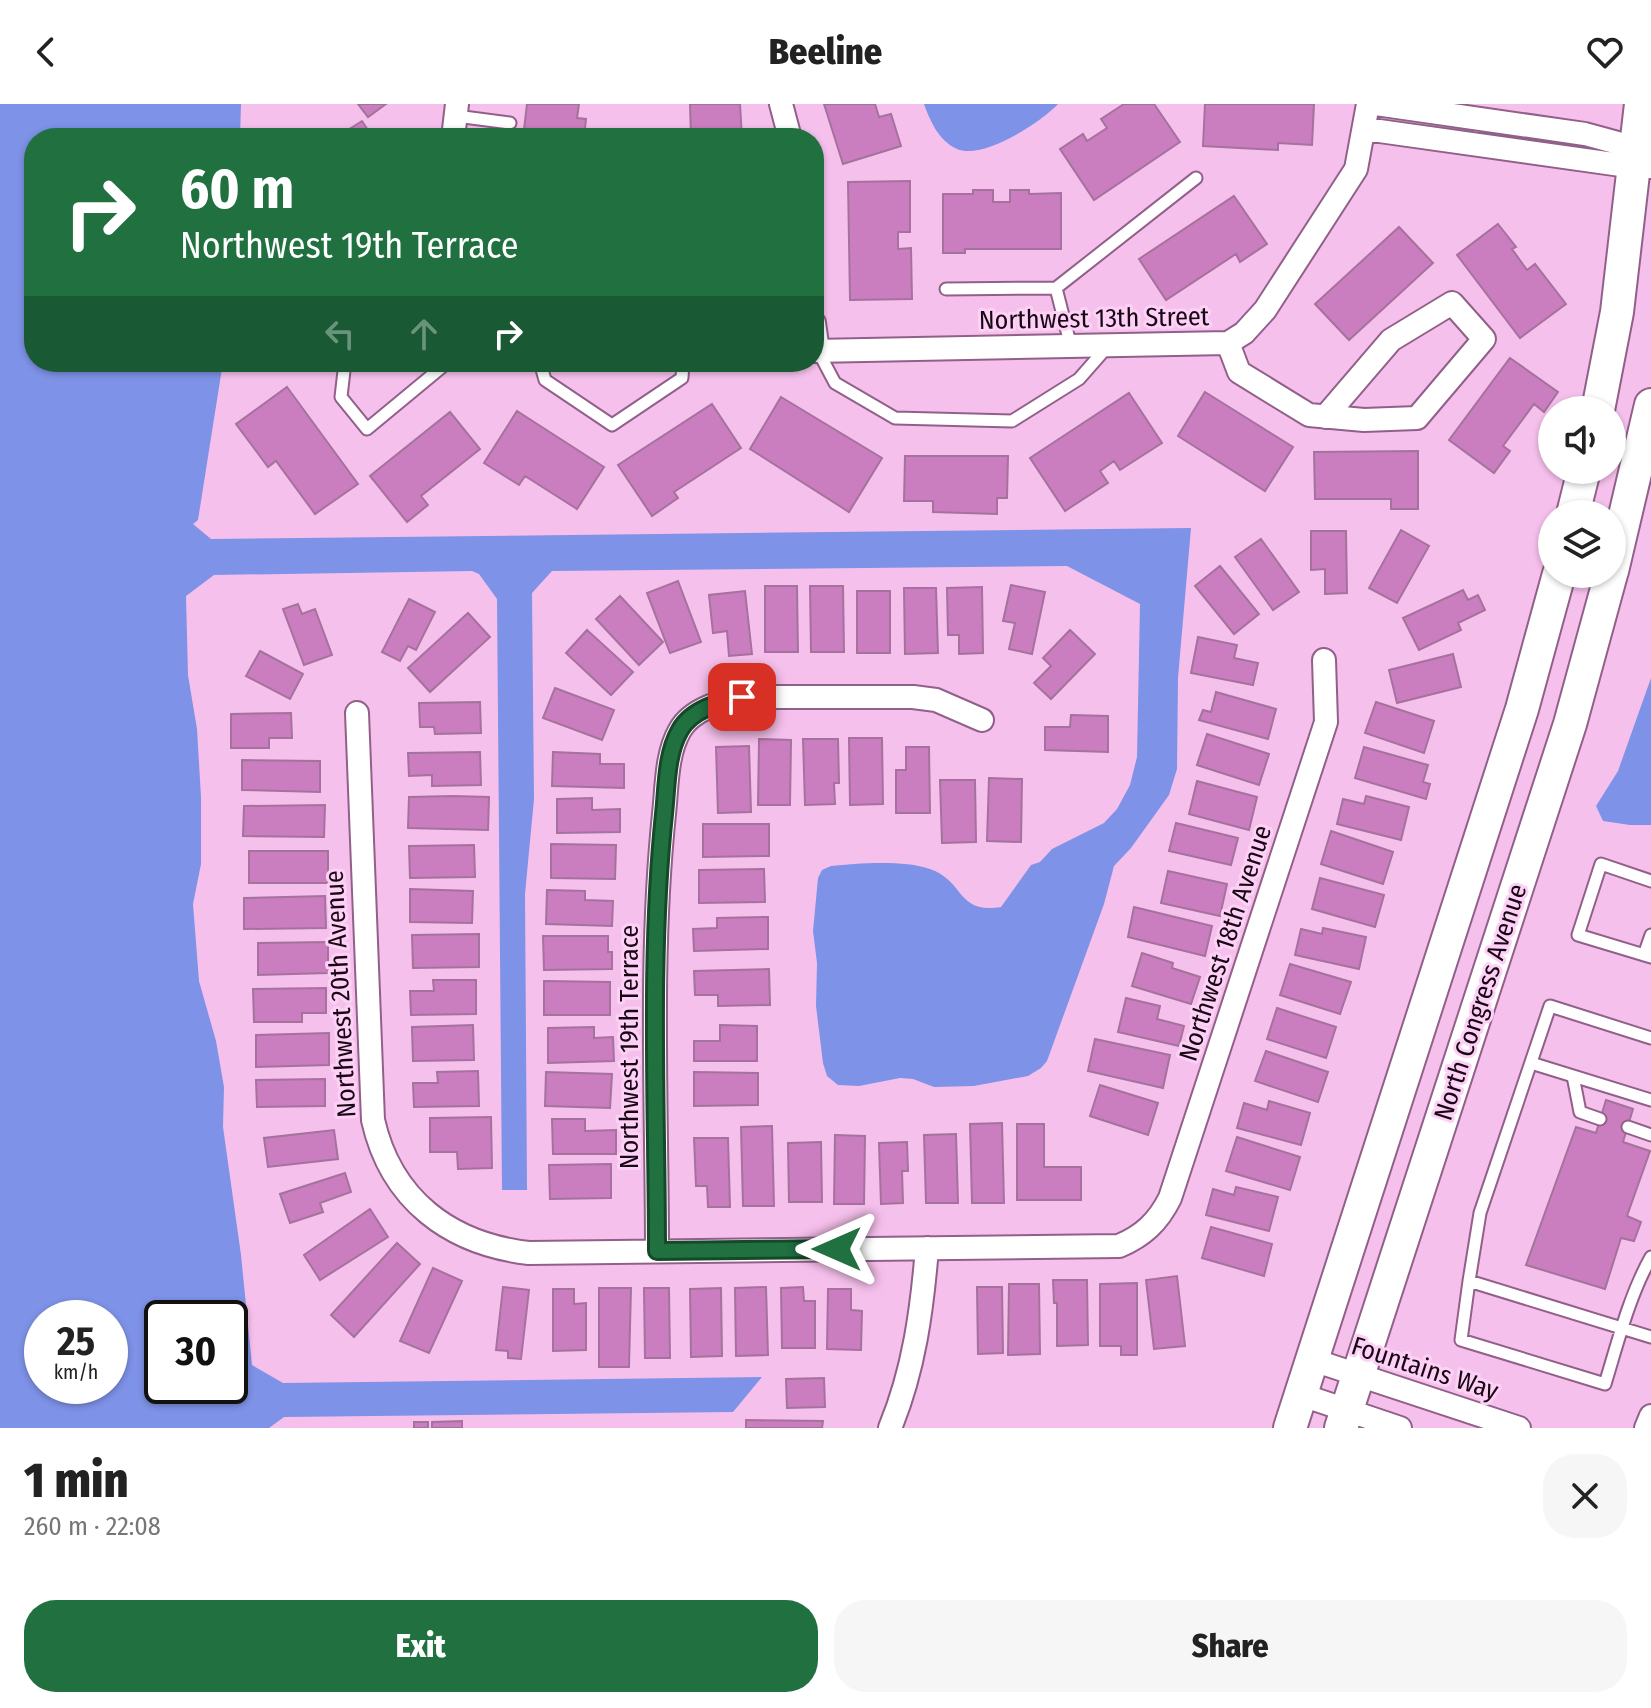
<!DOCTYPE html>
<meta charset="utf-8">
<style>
:root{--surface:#fff;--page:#f6f6f6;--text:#222;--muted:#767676;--accent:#207040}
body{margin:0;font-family:"Fira Sans Condensed",sans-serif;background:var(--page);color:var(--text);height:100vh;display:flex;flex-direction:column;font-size:30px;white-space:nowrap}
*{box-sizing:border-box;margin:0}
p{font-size:26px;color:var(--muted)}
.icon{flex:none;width:44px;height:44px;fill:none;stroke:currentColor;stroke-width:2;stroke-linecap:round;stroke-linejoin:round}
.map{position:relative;height:1324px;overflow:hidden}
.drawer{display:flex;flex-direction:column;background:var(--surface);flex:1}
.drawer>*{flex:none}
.top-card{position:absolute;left:24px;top:24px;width:800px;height:244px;border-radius:32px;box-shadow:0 2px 6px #0004;background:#207040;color:#fff;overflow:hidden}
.controls{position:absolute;left:1538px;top:292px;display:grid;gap:16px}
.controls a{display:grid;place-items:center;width:88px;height:88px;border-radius:50%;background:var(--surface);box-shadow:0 2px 6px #0004;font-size:40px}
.speed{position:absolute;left:24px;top:1196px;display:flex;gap:16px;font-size:40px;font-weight:700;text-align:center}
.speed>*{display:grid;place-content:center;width:104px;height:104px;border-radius:50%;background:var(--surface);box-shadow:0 2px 6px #0004;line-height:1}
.speed small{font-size:20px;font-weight:400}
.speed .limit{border:4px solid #111;border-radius:12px;background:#fff;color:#111}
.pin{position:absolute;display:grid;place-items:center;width:68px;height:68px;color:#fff;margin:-34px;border-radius:16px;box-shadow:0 4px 12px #0006}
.me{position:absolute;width:88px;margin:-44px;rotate:270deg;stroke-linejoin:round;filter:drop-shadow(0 0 6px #0008)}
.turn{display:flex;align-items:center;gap:28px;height:168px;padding:0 24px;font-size:36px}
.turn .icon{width:104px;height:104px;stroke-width:2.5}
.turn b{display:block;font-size:56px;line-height:68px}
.lanes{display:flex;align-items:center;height:76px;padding:0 24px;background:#0003;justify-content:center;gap:40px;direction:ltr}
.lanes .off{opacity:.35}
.round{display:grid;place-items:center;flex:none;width:84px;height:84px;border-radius:32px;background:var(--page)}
.headline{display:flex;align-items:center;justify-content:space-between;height:136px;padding:0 24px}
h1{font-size:48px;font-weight:800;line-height:60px}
.cta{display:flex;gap:16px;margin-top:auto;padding:16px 24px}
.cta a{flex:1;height:92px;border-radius:32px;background:var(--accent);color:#fff;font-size:32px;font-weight:800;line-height:92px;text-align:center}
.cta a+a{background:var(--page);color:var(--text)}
header{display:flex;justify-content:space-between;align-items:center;height:104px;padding:0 24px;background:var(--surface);font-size:36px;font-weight:800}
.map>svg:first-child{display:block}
.water{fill:#7e92e7;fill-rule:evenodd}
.building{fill:#cb7ebf;stroke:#a4729c;stroke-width:2}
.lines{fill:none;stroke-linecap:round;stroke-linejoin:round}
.service-casing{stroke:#916089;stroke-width:15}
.minor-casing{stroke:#916089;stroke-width:26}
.secondary-casing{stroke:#916089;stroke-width:36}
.service{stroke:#fff;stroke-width:11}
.minor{stroke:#fff;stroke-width:22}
.secondary{stroke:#fff;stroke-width:32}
.route-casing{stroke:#15492a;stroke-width:20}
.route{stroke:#207040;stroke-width:14}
.labels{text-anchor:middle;stroke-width:6;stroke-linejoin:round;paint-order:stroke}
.street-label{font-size:26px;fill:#190716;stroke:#fdd1f5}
</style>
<header><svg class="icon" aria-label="back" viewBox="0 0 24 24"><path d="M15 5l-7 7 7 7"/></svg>Beeline<svg class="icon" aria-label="heart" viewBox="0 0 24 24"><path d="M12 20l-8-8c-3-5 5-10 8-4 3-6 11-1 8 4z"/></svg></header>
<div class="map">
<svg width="1651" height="1324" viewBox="0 0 1651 1324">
<rect width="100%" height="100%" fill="#f6c0ec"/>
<!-- water -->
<path class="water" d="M0,0H241L240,34H34V258H223L198,416L193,420L211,435L1191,424L1178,574L1177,665L1169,691L1131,744L1114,762L1104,800L1047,957L1041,964L1028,972L974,982L934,983L913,975L900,974L859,982L838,981L827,972L823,959L816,902L817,859L813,827L818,774L822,766L831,762C858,759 905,756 930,765C966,778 956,810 1001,803L1031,761L1040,758L1052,745L1104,719L1117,705L1130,681L1137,653L1140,500L1067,462L552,467L532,489L534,695L525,790L527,1086H502L497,495L479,470L472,467L214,471L186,492L188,571L197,625L201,693V760L193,800L199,877L216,937L224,983L223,1023L241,1151L252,1261L283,1279L762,1273L733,1308L284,1313L269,1324H0ZM42,1214H110V1282H42ZM162,1214H230V1282H162Z
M924,0H1058C1040,19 983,56 957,45C939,37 930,17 924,0Z
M1651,574V721H1630L1603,717L1596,702L1618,667Z"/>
<!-- building -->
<path class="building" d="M358,0H386L368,13Z
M527,0H579L577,14L586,15L584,34H523Z
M690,0H740L742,34H691Z
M824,0H875L879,13L891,10L901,42L843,60Z
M1124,0H1154L1180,38L1094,96L1060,45L1083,30L1087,37L1107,24L1101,15Z
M1205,0H1314L1312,41L1278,39V46L1203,42Z
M362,17L373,34H335Z
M910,77V128H898V145L911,144L912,195L850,196L848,78Z
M973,86H993V98H1010V86H1029V90L1061,89V145H965V149H943V90H973Z
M1234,92L1267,140L1240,158L1236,150L1166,196L1139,155Z
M1498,120L1516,143L1512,145L1527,166L1535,160L1566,200L1520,234L1457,151Z
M1399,123L1433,159L1349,236L1315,200Z
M1510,254L1558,288L1544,308L1534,300L1503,342L1510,347L1494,369L1449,336Z
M256,258H310V263Z
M287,283L358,380L315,410L276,357L268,363L236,320Z
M1205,288L1293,343L1265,387L1178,332Z
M1129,289L1162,339L1120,366L1114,357L1100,367L1108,379L1065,407L1030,354Z
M781,293L882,354L849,408L750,345Z
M712,300L741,344L674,388L678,394L652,412L618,361Z
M517,307L604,363L577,405L525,372L519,381L484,359Z
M450,308L480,345L421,392L428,401L407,418L370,372Z
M1418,347V405H1391V395H1315L1314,348Z
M905,352H1008L1007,394H997V410L933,408V397H904Z
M1401,426L1429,442L1397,499L1369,484Z
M1311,427H1346L1347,489L1325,490V465L1311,466Z
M1261,435L1299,488L1273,506L1235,453Z
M1220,462L1259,510L1234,530L1195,482Z
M678,477L701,538L670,549L647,489Z
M1011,481L1045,488L1032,550L1009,545L1015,519L1003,517Z
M765,482H797L798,548H765Z
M810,482H843L844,548H811Z
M982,483L983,549L959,550V531H948L947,484Z
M904,484H936L938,549L905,550Z
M1463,486L1468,496L1478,491L1485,506L1458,519L1461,526L1419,546L1403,514Z
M745,487L752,550L729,552L727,527L713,529L709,491Z
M857,487H890V549H857Z
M620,492L663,538L639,561L596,515Z
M409,495L435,508L416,546L408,542L400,557L382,548Z
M298,500L302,510L315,505L332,551L304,561L283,505Z
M468,509L490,533L430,588L408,564Z
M587,526L633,568L611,591L566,549Z
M1070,526L1095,550L1051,595L1034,579L1051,562L1043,554Z
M1198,533L1237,541L1234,554L1258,559L1253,581L1191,569Z
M260,547L303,570L290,595L246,572Z
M1453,550L1461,583L1397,599L1389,566Z
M555,584L614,606L602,636L543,614Z
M1216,588L1276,605L1268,635L1199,616L1203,606L1211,608Z
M480,598L481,629L435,630L434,623H420L419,599Z
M1376,598L1434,617L1424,649L1365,629Z
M291,609L292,634H269V644H231V610Z
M1071,611L1108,612V648L1045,646V623H1070Z
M1207,630L1269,650L1259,681L1197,661Z
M849,634H882L883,700L850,701Z
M759,635L791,636L790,701H758Z
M803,635H838L839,679H834L835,700L805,701Z
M749,642L751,708L718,709L716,643Z
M906,643H929L930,709H896V666H906Z
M1364,643L1428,661L1423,678L1430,680L1426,695L1355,674Z
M480,648L481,681L432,682V671L409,672L408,649Z
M553,648L600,650V660H624V684L552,682Z
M242,656L320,657V688L242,686Z
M989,674L1022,675L1021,738L987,737Z
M940,676H975L976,738L942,739Z
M1197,677L1257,693L1249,726L1189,710Z
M453,692L489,693L488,726L408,724L409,693Z
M1366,692L1409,703L1401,736L1337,720L1343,695L1364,700Z
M592,694V706L620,705V728L557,729V695Z
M325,701L324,733L243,732L244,702Z
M1176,719L1238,734L1231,761L1169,747Z
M703,720H769V752L703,753Z
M1331,727L1393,748L1383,780L1321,760Z
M551,740L616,741L615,775L551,774Z
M474,741L475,773L410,774L409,742Z
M249,747H328V779H249Z
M764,765L765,798L699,799V766Z
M1168,767L1227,780L1220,812L1161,799Z
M1320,774L1384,791L1375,823L1312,805Z
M410,785L473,787L472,819L410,818Z
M547,786L585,787V796L613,797L612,822L546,820Z
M325,792L326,824L244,825V794Z
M1134,803L1212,822L1205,852L1128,833Z
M768,813V845L694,847L693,825L717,824V814Z
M1323,824L1366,833L1359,865L1295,851L1301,825L1322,830Z
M479,830V863L413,864L412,831Z
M543,832H608V848H612V865L544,866Z
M328,838V869L258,871V839Z
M1142,849L1173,859L1172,864L1200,873L1191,900L1132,882Z
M1290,860L1351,878L1340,910L1280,891Z
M769,865L770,901L718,902V891H695L694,867Z
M433,876H476V910L411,911L410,887H434Z
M544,877L610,878V911H544Z
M326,884V909H302V918H254L253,885Z
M1126,894L1160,902L1157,915L1184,922L1179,942L1118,928Z
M1277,904L1336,923L1326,954L1267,935Z
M473,921L474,956L413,957L412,923Z
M720,921L757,922V957H694V937H720Z
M594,923V934L613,933L614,957L548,959V924Z
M329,929V961L256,963V931Z
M1095,935L1170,951L1163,984L1088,967Z
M1266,947L1328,968L1318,998L1255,977Z
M478,967L479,1002L414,1003L413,979H438L437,968Z
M546,968L612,970L610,1004L545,1002Z
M694,968L758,969V1001L694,1002Z
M325,975V1002L257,1003L256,976Z
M1100,981L1158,999L1148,1031L1090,1012Z
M1606,996L1633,1005L1623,1038L1650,1047L1627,1112L1641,1118L1634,1137L1621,1134L1605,1185L1526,1161L1576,1023L1596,1029Z
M1269,997L1310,1009L1301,1041L1237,1024L1244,999L1267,1006Z
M491,1013L492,1064L458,1065L457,1048H430V1014Z
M552,1015H585V1027L616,1026V1050H553Z
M1002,1019L1004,1099H972L970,1020Z
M1017,1020H1044V1063H1081V1096H1017Z
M772,1022L774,1102H743L741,1023Z
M334,1026L338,1055L268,1063L264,1034Z
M956,1030L958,1099H926L924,1031Z
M835,1031L865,1032L864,1100H834Z
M1237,1033L1300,1053L1290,1086L1226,1067Z
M694,1034H728L730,1103H708L707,1082H696Z
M821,1038L822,1098H789L788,1039Z
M907,1038L908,1067H902L903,1099L881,1100L879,1039Z
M611,1060V1094L550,1095L549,1061Z
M345,1069L351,1088L320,1099L323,1108L290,1119L280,1090Z
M1236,1083L1278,1093L1269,1127L1206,1111L1213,1085L1234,1091Z
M370,1105L388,1133L320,1176L304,1151Z
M1211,1123L1272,1140L1264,1172L1202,1154Z
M397,1139L420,1160L354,1233L331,1211Z
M433,1164L462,1177L429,1249L400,1237Z
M1177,1172L1185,1242L1154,1245L1146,1176Z
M1053,1176H1087L1088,1241L1057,1242V1199H1054Z
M1137,1179V1251H1121V1242H1100V1180Z
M1009,1180H1039L1040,1250L1008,1251Z
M503,1183L529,1186L521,1255L508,1254V1247L496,1246Z
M766,1183L768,1251L736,1252L735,1184Z
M803,1183L804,1197H815V1244H782L781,1184Z
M977,1183H1002L1003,1249L978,1250Z
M599,1184H631L629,1263H599Z
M644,1184H669L670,1254H645Z
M721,1184L722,1252L691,1253L690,1185Z
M553,1185H574V1200L586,1199V1246L553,1247Z
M828,1185H851V1206L862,1207L861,1246L827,1245Z
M824,1274L825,1303L787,1304L786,1275Z
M746,1316L823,1317L822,1324H746Z
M462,1317V1324H432V1318Z
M414,1318H428V1324H414Z"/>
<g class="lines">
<!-- service casing -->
<g class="service-casing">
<path id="service" d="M456,12L510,19
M1056,184L1196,74
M946,185L1056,184L1071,243
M818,247L835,279L895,314L1012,317L1079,275L1108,242
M345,258L341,293L367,325L448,258
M540,258L545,276L612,321L682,274L683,258
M1651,777L1601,760L1578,831L1651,853
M1644,851L1651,831
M1531,959L1651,996
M1573,972L1580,1008L1600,1015
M1628,1023L1651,1031
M1651,1153C1629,1192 1618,1238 1605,1280L1461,1236L1469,1177L1651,1233
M1469,1177L1480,1109L1550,902L1651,934"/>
</g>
<!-- minor casing -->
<g class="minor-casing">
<path id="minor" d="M781,0L790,34
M1376,0L1585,30L1618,39L1635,63
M1365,25L1635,63H1651
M453,34L457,0
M814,219L818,247
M1228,239L1239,268L1309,311L1364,316L1417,314L1484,235L1452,199L1391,236L1325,313
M814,247L1228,239L1244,229L1265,206L1356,65L1368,0
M357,609L373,1016C391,1096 450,1140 529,1149L1119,1142C1143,1132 1158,1118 1170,1094L1326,618L1324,556
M657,1147C657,1002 649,854 664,710C667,683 666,650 680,626C692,605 720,598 742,593H913L936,596L982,616
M1313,1256L1519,1324
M1302,1291L1400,1324
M890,1324C914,1266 922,1206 927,1144
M1646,1324L1651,1312"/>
</g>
<!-- secondary casing -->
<g class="secondary-casing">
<path id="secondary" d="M1598,306L1617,208L1641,0
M1573,410L1584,366
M1612,467L1651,301
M1290,1324L1522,605L1559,470
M1341,1324L1570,620L1611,470"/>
</g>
<!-- service -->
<use href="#service" class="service"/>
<!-- minor -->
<use href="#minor" class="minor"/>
<!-- secondary -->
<use href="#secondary" class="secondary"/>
</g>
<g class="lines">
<!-- route casing -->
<g class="route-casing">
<path id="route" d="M742,593C720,598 692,605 680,626C666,650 667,683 664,710C649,854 657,1002 657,1147L837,1145"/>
</g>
<!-- route -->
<use href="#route" class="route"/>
</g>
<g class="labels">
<!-- street labels -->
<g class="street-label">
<text transform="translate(1094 214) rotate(-1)" y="9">Northwest 13th Street</text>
<text transform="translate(1225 839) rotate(-72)" y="9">Northwest 18th Avenue</text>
<text transform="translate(340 890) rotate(-93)" y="9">Northwest 20th Avenue</text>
<text transform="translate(1480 898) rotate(-72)" y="9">North Congress Avenue</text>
<text transform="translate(629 943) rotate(-90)" y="9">Northwest 19th Terrace</text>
<text transform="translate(1425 1264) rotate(18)" y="9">Fountains Way</text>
</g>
</g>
</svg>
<div class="controls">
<a><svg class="icon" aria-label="sound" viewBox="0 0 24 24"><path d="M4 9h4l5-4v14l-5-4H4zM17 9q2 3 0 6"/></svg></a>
<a><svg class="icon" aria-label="layers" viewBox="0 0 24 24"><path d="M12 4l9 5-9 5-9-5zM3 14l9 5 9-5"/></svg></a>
</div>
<div class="speed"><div>25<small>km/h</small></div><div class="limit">30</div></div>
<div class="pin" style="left:742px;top:593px;background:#d93025"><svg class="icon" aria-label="arrive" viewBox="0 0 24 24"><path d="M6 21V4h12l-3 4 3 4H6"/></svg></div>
<svg class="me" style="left:837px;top:1145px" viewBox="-20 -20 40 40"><path d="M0-17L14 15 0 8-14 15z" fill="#207040" stroke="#fff" stroke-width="4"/></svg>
<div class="top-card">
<div class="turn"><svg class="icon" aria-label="right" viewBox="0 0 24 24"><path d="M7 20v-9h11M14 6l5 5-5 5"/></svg><div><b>60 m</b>Northwest 19th Terrace</div></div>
<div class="lanes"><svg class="icon off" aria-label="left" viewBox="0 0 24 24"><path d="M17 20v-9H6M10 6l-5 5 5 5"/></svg><svg class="icon off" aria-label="ahead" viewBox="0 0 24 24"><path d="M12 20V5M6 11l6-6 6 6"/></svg><svg class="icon" aria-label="right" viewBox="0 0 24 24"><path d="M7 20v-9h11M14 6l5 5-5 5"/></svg></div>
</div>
</div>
<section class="drawer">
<div class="headline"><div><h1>1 min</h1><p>260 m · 22:08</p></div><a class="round"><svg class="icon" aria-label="close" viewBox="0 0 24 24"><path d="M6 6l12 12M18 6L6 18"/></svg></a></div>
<div class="cta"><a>Exit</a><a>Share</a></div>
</section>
